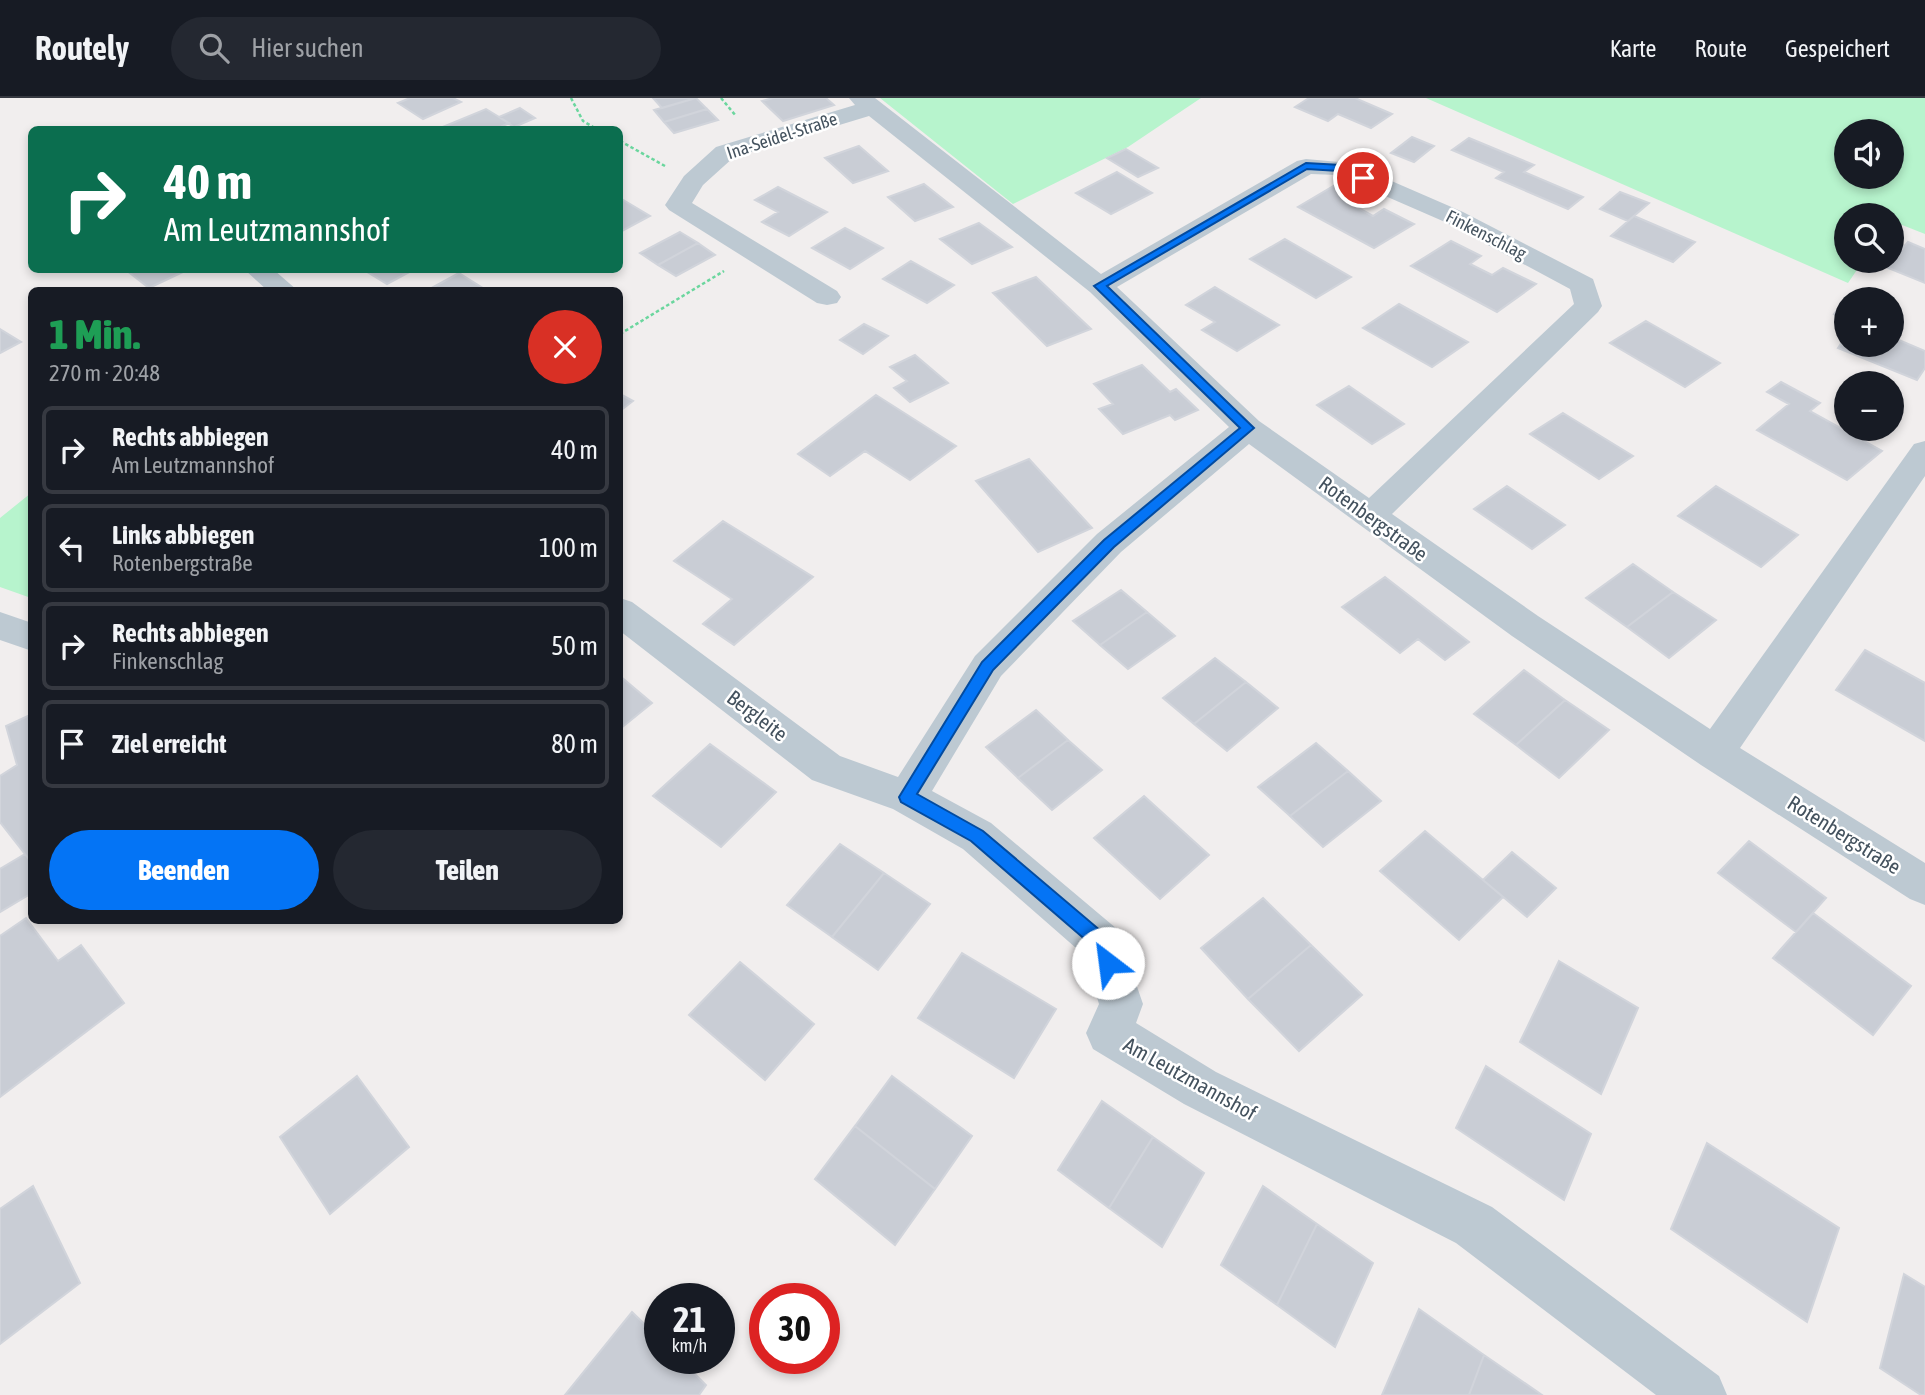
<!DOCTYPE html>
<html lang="de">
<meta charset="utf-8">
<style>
:root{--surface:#171b24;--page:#242831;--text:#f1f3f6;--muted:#9ea1a6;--line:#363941;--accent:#0474f5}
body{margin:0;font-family:"Asap Condensed",sans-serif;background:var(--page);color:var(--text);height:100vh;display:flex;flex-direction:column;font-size:26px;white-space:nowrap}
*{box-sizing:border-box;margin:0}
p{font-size:23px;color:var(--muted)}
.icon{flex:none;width:38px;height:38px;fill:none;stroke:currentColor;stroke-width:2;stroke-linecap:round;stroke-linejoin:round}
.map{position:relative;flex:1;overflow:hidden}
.sheet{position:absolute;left:28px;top:189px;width:595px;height:637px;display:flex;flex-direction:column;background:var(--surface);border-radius:10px;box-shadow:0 4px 10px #0003}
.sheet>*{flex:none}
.banner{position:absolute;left:28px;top:28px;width:595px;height:147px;border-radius:10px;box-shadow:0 4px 10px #0003;background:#0b6e4f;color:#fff;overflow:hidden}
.fabs{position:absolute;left:1834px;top:21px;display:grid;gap:14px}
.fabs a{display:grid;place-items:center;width:70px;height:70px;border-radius:50%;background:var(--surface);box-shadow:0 4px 10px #0003;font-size:35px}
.speed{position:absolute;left:644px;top:1185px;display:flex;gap:14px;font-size:35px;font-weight:700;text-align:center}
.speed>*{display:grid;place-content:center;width:91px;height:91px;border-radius:50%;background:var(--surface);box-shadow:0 4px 10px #0003;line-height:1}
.speed small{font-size:18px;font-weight:400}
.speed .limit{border:10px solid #d22;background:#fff;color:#111}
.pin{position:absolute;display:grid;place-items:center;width:60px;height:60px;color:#fff;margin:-30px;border:4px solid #fff;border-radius:50%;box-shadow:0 2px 7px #0007}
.me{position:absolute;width:77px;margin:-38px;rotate:330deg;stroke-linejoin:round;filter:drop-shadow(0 0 5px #0008)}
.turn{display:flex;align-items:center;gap:24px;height:147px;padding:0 21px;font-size:32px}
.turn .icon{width:91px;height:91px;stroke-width:2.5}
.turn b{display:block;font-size:49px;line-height:60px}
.round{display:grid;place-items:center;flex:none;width:74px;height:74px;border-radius:37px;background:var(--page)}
.headline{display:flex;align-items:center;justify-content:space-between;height:119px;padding:0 21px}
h1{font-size:42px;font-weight:800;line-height:52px;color:#1e9e55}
.button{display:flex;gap:14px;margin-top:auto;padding:14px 21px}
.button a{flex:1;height:80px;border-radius:42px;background:var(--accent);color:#fff;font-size:28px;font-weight:800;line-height:80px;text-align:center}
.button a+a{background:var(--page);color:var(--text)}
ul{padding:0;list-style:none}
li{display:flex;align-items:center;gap:21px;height:88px;margin:0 14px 10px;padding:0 7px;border:4px solid var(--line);border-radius:10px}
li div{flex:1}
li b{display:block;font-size:26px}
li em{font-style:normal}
header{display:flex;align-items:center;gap:42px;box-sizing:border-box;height:98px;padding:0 35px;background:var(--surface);border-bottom:2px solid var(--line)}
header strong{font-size:33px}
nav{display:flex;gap:38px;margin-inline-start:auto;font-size:24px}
.search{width:490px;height:63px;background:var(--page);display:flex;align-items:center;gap:18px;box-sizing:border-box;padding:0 24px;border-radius:38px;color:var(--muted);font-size:26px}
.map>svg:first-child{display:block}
.green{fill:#b7f4cd;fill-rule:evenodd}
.building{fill:#c9cdd5;stroke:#d1d4db;stroke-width:2}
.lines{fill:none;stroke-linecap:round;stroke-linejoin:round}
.path{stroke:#6bd69e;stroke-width:2.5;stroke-dasharray:3.5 2.5;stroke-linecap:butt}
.street{fill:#bdc9d2;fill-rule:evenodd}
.route{fill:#0474f5;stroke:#034b9f;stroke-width:2}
.labels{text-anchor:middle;stroke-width:5;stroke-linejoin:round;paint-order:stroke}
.far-street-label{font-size:18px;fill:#44525e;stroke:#fff}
.street-label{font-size:21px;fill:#44525e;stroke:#fff}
</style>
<header>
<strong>Routely</strong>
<div class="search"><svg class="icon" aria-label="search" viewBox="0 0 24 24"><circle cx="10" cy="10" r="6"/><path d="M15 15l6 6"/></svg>Hier suchen</div>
<nav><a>Karte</a><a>Route</a><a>Gespeichert</a></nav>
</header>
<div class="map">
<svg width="1925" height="1297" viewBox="0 0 1925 1297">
<rect width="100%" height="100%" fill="#f1eeee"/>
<!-- green -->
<path class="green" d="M880,0H1201L1128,49L1013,106Z
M1426,0H1925V136L1892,123V117H1846V163H1863L1848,185ZM1846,33H1892V79H1846Z
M31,395V500L0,489V420Z"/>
<!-- building -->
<path class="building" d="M410,0H453L461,4L423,21L398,5Z
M653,0H696L662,10Z
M696,0L707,11L664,24L654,12Z
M773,0H826L834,7L783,23L762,3Z
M1309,0H1355L1392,16L1371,30L1338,16L1328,23L1295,9Z
M520,10L535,20L514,29L499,19Z
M486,11L509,25L494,32L438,31Z
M707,11L718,22L674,35L664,24Z
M1412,39L1434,48L1414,64L1391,55Z
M1469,40L1534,67L1524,74L1583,99L1568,111L1496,80L1504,74L1452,52Z
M859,48L888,73L853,85L825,60Z
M1126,51L1158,70L1138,79L1107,60Z
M1117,74L1152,95L1111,116L1076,95Z
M924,86L953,109L915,123L888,99Z
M1337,86L1364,100L1353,107L1373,118L1384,111L1414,126L1374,150L1298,109Z
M778,89L827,114L789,138L762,124L778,114L755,102Z
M1620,94L1649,105L1628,123L1600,111Z
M620,100L650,118L620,134Z
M1634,118L1695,144L1673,164L1611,138Z
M979,125L1012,149L972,166L940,141Z
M845,130L883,150L850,171L812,150Z
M680,134L698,145L658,167L640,155Z
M1285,141L1351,179L1316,200L1250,161Z
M1451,143L1481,158L1470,166L1492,177L1503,170L1536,186L1497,214L1411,168Z
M1908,144L1925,151V185L1886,169Z
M698,145L715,157L676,178L658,167Z
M911,163L954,187L927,205L883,181Z
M126,172H187L149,190Z
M364,172H413L387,186Z
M459,175L486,192H428Z
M1036,179L1091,231L1047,248L993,195Z
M1215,189L1279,227L1237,253L1202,232L1215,224L1186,207Z
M1848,198L1857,201H1846V221L1834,216Z
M1399,206L1468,244L1432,269L1363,230Z
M1646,223L1720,265L1685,289L1610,245Z
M864,226L888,238L863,256L840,242Z
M0,231L21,244L0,255Z
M1846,238V247H1892V239L1925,253V270L1917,282L1838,250Z
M915,257L948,285L910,304L894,290L907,283L890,269Z
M1142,267L1170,294L1176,291L1198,312L1175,322L1170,317L1123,336L1099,311L1113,306L1094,286Z
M1781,284L1820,305L1810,313L1882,353L1847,382L1757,332L1789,306L1767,294Z
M1349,288L1404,326L1372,346L1317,307Z
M620,296L633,303L620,313Z
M876,297L956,348L910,382L865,353L830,378L798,356Z
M1563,315L1633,358L1599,381L1530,336Z
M1029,361L1092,430L1038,454L976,383Z
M1507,388L1565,427L1532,451L1474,411Z
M1716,388L1798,437L1761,469L1678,418Z
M723,423L813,479L734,547L703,526L732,501L674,463Z
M1633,466L1673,494L1627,529L1586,500Z
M1385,479L1469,544L1445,562L1418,541L1400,555L1342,509Z
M1121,492L1147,514L1100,547L1073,523Z
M1673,494L1716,522L1669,560L1627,529Z
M1147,514L1175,538L1128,571L1100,547Z
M1865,552L1925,585V643L1836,592Z
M1215,560L1246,584L1194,626L1163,600Z
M1524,572L1565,602L1516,647L1474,616Z
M620,578L652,605L620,631Z
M1246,584L1278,610L1227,653L1194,626Z
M1565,602L1609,632L1559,680L1516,647Z
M1036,612L1068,642L1018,680L986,649Z
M32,616V765L0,724V678L17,667L6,628Z
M1068,642L1102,672L1052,712L1018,680Z
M1316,645L1348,673L1290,718L1258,689Z
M710,646L776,694L721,749L653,698Z
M1348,673L1381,703L1323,749L1290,718Z
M1144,698L1209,757L1160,801L1094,740Z
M1425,733L1503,799L1459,842L1380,773Z
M1749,743L1826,800L1796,834L1718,775Z
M840,746L884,775L832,839L787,807Z
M1512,754L1556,790L1527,819L1483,782Z
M25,756L32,765V795L0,814V771Z
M884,775L930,806L878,872L832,839Z
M1263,800L1311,847L1248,901L1201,850Z
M1813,815L1911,888L1873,937L1773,860Z
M26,820L58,863L81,847L124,905L0,999V838Z
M1311,847L1362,897L1299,953L1248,901Z
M962,855L1056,911L1014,980L918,920Z
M1559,863L1638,910L1601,996L1520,944Z
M740,864L814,926L765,982L689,917Z
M1486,968L1591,1036L1564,1102L1456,1030Z
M357,978L409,1049L330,1116L280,1039Z
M892,978L972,1038L935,1091L855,1028Z
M1102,1003L1153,1039L1109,1110L1058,1072Z
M855,1028L935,1091L895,1147L815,1081Z
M1153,1039L1204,1075L1162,1149L1109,1110Z
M1707,1045L1839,1130L1807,1224L1671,1131Z
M33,1088L80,1185L0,1246V1111Z
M1263,1088L1317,1126L1277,1207L1221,1167Z
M1317,1126L1373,1165L1335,1249L1277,1207Z
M1904,1176L1925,1189V1297H1921L1880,1270Z
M1419,1211L1484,1257L1469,1297H1382Z
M632,1214L660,1241V1260H679L706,1287L699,1297H565Z
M1484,1257L1542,1297H1469Z"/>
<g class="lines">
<!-- path -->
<path class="path" d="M571,0L583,23L598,32
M721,0L736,18
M620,43L665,68
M620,236L724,173"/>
<!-- street -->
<path class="street" d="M849,0H875L1101,176L1297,63L1306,61L1350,65L1463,114L1593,181L1602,208L1598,214L1392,416L1538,518L1710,631L1914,346L1925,343V378L1740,650L1925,765V807L1910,801L1701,667L1512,538L1249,346L1121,454L1001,578L932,693L991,725L1117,831L1143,906L1136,925L1216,974L1492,1109L1719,1278L1727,1297H1656L1456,1145L1184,1006L1093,951L1086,935L1099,906L1084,857L963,751L893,711L812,682L620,533V500L632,504L840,658L898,679L975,558L1097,436L1229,329L1090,194L869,18L734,59L703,87L692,105L837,193L841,199L837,205L827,207L817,205L669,112L665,107L684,78L716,49L855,7ZM1311,76L1337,77L1445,124L1570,191L1574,206L1369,400L1259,323L1117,189Z
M245,172H274L297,192H267Z
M0,514L32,525V553L0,542Z"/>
</g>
<!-- route -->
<path class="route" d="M1306,65L1341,67L1368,80L1363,83L1339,73L1307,71L1107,188L1254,330L1114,449L993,572L917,696L983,733L1108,839L1117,865L1115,871L1108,874L1102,871L1095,850L971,743L901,704L899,699L982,564L1104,442L1240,330L1094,188Z"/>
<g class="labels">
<!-- far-street labels -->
<g class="far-street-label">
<text transform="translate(782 38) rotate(-18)" y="6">Ina-Seidel-Straße</text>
<text transform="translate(1486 137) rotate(27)" y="6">Finkenschlag</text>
</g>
<!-- street labels -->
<g class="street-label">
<text transform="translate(1373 421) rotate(36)" y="7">Rotenbergstraße</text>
<text transform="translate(757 618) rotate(37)" y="7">Bergleite</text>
<text transform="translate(1844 737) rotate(32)" y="7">Rotenbergstraße</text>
<text transform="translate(1190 981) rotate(29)" y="7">Am Leutzmannshof</text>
</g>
</g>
</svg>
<div class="fabs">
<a><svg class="icon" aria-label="sound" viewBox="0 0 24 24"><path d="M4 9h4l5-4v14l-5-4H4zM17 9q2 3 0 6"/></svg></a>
<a><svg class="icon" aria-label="search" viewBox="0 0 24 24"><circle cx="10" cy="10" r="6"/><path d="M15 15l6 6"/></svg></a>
<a>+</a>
<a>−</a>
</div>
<div class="speed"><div>21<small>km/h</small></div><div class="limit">30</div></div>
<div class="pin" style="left:1363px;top:80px;background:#d93025"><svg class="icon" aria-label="arrive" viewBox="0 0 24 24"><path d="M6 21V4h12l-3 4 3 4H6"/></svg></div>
<svg class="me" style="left:1108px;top:865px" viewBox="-20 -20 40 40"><circle r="19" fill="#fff"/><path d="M0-13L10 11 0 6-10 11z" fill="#0474f5"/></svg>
<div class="banner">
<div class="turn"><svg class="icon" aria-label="right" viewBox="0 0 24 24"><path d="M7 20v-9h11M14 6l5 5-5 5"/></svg><div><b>40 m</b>Am Leutzmannshof</div></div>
</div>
<section class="sheet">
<div class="headline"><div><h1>1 Min.</h1><p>270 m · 20:48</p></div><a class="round" style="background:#d93025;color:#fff"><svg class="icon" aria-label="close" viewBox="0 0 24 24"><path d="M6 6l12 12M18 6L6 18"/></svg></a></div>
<ul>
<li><svg class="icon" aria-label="right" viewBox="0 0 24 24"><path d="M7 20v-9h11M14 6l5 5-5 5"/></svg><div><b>Rechts abbiegen</b><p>Am Leutzmannshof</p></div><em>40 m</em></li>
<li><svg class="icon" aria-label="left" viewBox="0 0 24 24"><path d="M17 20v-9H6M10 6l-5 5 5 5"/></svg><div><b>Links abbiegen</b><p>Rotenbergstraße</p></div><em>100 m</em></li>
<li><svg class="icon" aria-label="right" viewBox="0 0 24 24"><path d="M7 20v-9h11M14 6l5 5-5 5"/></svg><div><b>Rechts abbiegen</b><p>Finkenschlag</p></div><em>50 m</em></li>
<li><svg class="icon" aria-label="arrive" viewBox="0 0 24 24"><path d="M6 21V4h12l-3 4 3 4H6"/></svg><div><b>Ziel erreicht</b></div><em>80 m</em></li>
</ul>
<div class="button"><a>Beenden</a><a>Teilen</a></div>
</section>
</div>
